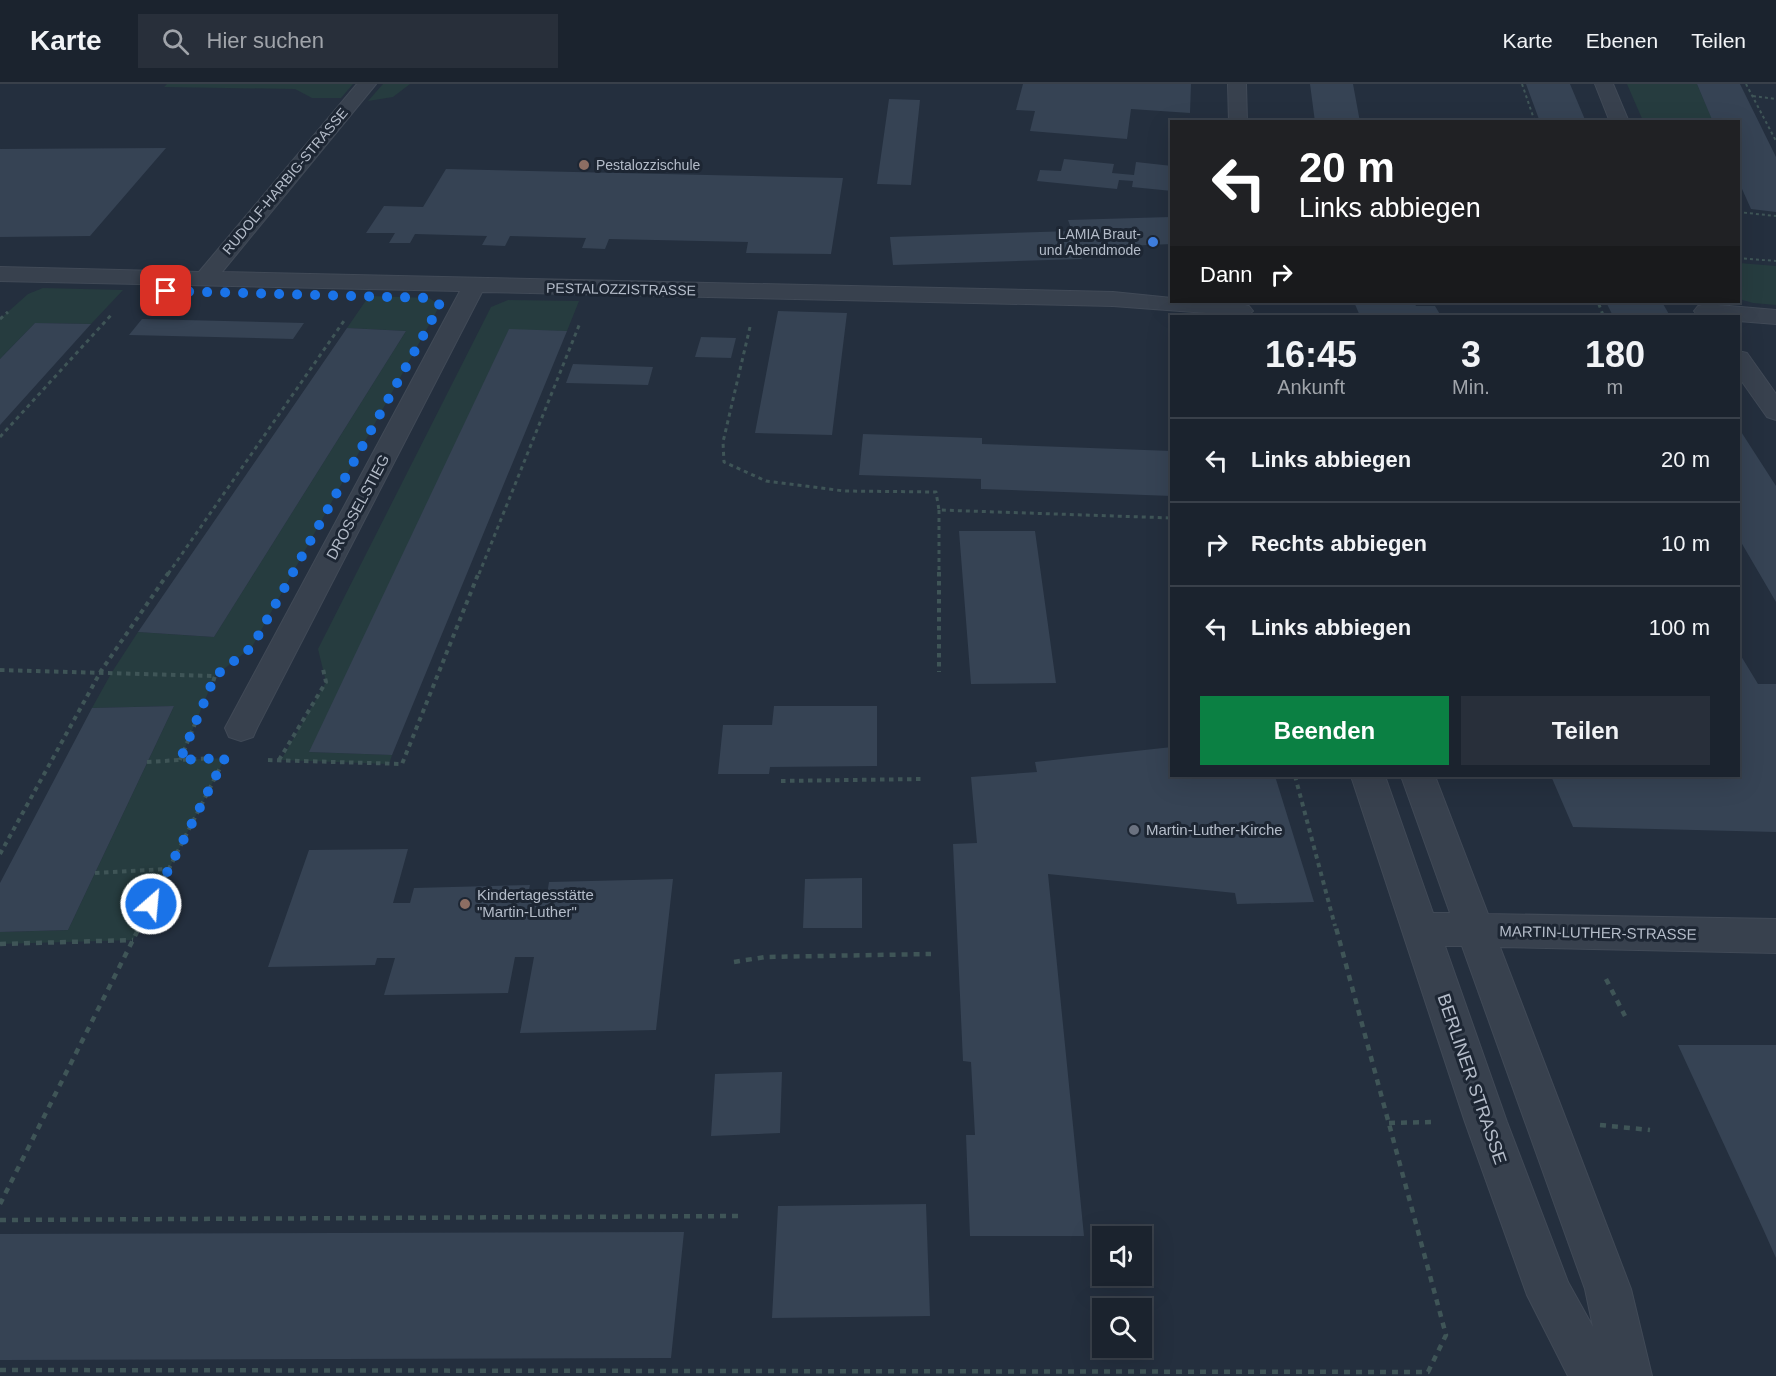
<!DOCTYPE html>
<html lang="de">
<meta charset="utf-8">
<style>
:root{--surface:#1b232e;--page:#282f3a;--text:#f1f3f6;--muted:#a0a4aa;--line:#39404a;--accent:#0b8043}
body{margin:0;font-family:Arial,sans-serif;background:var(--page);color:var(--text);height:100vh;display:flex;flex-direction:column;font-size:22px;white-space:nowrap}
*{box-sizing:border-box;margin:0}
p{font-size:20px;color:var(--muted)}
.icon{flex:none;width:33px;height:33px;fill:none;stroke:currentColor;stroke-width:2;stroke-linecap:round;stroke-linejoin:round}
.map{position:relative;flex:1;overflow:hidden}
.side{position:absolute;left:1170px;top:231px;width:570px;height:462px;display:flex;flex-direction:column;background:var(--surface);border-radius:0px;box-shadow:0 6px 24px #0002,0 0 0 2px var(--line)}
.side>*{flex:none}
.banner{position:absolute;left:1170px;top:36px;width:570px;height:183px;border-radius:0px;box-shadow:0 6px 24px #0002,0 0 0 2px var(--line);background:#202124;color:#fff;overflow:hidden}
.tools{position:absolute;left:1092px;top:1142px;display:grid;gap:12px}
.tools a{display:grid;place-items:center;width:60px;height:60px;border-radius:0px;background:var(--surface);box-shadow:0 6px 24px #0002,0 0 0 2px var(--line);font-size:30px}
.pin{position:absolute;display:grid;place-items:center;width:51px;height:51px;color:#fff;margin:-26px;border-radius:12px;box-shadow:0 3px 9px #0006}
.me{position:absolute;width:66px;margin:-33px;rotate:27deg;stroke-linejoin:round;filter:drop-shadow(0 0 4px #0008)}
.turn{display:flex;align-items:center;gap:21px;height:126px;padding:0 30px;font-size:27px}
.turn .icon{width:78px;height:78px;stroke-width:2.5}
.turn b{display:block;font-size:42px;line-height:51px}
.then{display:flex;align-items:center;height:57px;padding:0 30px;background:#0003;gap:12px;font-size:22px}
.eta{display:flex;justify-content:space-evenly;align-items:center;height:102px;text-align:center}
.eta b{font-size:36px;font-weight:600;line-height:42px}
.button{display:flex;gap:12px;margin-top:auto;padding:12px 30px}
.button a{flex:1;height:69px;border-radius:0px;background:var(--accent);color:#fff;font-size:24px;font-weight:600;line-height:69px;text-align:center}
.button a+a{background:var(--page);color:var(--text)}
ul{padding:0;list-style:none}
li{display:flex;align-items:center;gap:18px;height:84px;padding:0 30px;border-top:2px solid var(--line)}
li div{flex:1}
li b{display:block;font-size:22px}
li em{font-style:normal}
header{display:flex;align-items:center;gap:36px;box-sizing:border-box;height:84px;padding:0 30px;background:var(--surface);border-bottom:2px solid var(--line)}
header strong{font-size:28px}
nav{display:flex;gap:33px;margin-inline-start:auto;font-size:21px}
.search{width:420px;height:54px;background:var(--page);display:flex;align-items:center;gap:15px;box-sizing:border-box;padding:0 21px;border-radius:0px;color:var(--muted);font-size:22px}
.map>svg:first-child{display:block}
.green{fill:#263c3f}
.building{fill:#364354}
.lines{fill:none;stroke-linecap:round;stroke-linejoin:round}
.minor-casing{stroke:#414a57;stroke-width:2}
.path-far3{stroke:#3f5557;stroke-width:2;stroke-dasharray:3 3;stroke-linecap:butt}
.path-far2{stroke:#3f5557;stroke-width:3;stroke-dasharray:4 4;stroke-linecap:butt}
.path-far1{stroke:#3f5557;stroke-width:4;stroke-dasharray:4.5 4.5;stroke-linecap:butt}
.path{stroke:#3f5557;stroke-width:4.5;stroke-dasharray:6 6;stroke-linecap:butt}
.minor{fill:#38414e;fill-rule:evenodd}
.route{stroke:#1a73e8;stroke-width:10;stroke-dasharray:0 18}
.education-dot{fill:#8d6e63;stroke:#1d2633;stroke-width:2}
.shop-dot{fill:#3f7fe0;stroke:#1d2633;stroke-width:2}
.worship-dot{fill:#6b7280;stroke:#1d2633;stroke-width:2}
.labels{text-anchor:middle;stroke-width:6;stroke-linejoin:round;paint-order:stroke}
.far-poi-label{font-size:14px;fill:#b4bcc9;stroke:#1d2633;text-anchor:start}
.far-street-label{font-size:14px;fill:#b4bcc9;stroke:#1d2633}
.street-label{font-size:15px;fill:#b4bcc9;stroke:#1d2633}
.poi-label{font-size:15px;fill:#b4bcc9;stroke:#1d2633;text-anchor:start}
.near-street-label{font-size:18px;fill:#b4bcc9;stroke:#1d2633}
</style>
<header>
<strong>Karte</strong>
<div class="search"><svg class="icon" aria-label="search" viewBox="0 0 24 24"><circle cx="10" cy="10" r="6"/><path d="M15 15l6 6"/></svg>Hier suchen</div>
<nav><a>Karte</a><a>Ebenen</a><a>Teilen</a></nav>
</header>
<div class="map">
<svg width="1776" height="1292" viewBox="0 0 1776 1292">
<rect width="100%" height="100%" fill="#242f3e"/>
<!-- green -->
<path class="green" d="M167,0H353L341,14H312L295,5L164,3Z
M383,0H410L393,13L368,17Z
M1627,0H1697L1713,37H1643Z
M1739,179L1776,182V221L1753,219L1739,215Z
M43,204L123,206L91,240L35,239L0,275V235L28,210Z
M369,212L429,214L440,221L252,563L215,592L180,676L225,674L133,856L0,860V848L68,846L174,622L92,624L112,588L138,548L214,553L406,247L347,244Z
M508,216L579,217L567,247L509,246L310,668L392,671L389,680L281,676L326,598L318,565L491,223Z"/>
<!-- building -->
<path class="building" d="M1023,0H1191L1190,29L1131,25L1127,55L1030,47L1035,27L1016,26Z
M1310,0H1353L1360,38H1315Z
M1526,0H1570L1586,38H1540Z
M1697,0H1740L1776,73V128L1751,125L1738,96V38H1713Z
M889,15L920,16L911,101L877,100Z
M166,64L90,152L0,153V65Z
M1064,75L1114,80L1112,89L1134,91L1136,78L1172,82V107L1132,103L1133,97L1119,96L1117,105L1037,97L1040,86L1061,87Z
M446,85L843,94L831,170L746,169L748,158L609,155L605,165L582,164L586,154L510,152L505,162L482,161L487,152L415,150L410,159H389L395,149H366L384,122L423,123Z
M1170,133L1172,160L1078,164L1082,175L893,181L890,153L1072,147L1068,136Z
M1354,218H1414L1416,222H1435L1441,232H1360Z
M1606,218H1662L1670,232H1613Z
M778,227L847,229L832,351L755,349Z
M142,235L304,239L293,255L129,251Z
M35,239L91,240L0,341V275Z
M347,244L406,247L214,553L138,548Z
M509,245L567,247L392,671L309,668Z
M701,253L736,254L731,274L695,273Z
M573,280L653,283L648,301L566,299Z
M1738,343L1776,402V518L1738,453Z
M863,350L982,354V360L1172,367V412L981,405V395L859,391Z
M959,447H1035L1056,599L971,600Z
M1738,567L1758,600H1776V748L1573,743L1551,692H1738Z
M174,622L68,846L0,848V799L92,624Z
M774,622H877V682L770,683L769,690H718L723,641H772Z
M1172,663V692H1275L1314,818L1237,820L1235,809L1048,790L1084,1152H970L966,1051H975L971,978L963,977L953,760L977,759L971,693L1037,688L1035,678Z
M408,765L393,819H410L414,804L530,801L526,818L546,817L549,798L673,795L656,946L520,949L534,873H515L508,909L384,911L395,874H377L375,881L268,883L309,766Z
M862,794V844H803L805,795Z
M1678,961H1776V1174L1764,1147Z
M782,988L780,1049L711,1052L715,990Z
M926,1120L930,1232L772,1234L778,1122Z
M684,1148L671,1274L0,1276V1150Z"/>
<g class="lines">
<!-- minor casing -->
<g class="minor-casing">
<path id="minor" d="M357,0H376L222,188L1113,208L1172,214V218L1241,220L1249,222L1253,227L1247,232L1113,222L482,208L257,644L253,653L241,657L229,653L225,644L460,207L0,197V183L199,188Z
M1228,0H1246L1247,38H1229Z
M1595,0H1613L1629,38H1610Z
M1706,220L1776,226V240L1738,237V232H1698L1694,227L1698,222Z
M1738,267L1747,269L1776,310V336L1767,333L1738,292Z
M1351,692H1385L1433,829H1450L1401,692H1435L1488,830L1776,835V869L1500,863L1631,1205L1652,1292H1568L1527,1211L1465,1038ZM1445,862H1462L1585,1205L1593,1243L1568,1198L1507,1038Z"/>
</g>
<!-- path-far3 -->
<path class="path-far3" d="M1522,0L1535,38
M1746,0L1776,57
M1753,12L1776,15
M1738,108L1744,109
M1738,128L1776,132
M1738,174L1776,177"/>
<!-- path-far2 -->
<path class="path-far2" d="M1451,231H1603L1598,218
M0,235L8,228
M750,243L723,358L724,378L766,397L844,407L936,408L939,426L1172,434
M0,353L113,229
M939,426V490
M168,490L346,234
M479,490L580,239"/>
<!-- path-far1 -->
<path class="path-far1" d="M939,488V588
M0,586L215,592L213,598
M180,676L197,635
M268,676L402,680L479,488
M279,676L326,598L323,585
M147,678L212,674
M1295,692L1335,842
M781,697L924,695
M0,770L101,587L169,488
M95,789L168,785
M140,842L221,682"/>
<!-- path -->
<path class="path" d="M0,860L133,856
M734,878L765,873L931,870
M1606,895L1625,932
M1389,1039L1435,1038
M1600,1041L1650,1046
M0,1120L141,840
M0,1136L740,1132
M0,1286L1428,1288L1446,1251L1335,840"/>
<!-- minor -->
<use href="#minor" class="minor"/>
</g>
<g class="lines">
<!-- route -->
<path class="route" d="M151,820L225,674L180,676L215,592L252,563L440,221L429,214L166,207"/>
</g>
<!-- markers -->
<g class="education-dot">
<circle cx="584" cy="81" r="6"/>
<circle cx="465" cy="820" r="6"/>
</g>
<circle class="shop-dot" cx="1153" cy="158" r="6"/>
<circle class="worship-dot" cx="1134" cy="746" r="6"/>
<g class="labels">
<!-- far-poi labels -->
<g class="far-poi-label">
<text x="596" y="86">Pestalozzischule</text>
<text x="1141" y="155" text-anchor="end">LAMIA Braut-<tspan x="1141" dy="16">und Abendmode</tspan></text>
</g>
<!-- far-street labels -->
<g class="far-street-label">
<text transform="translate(285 97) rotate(-50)" y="5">RUDOLF-HARBIG-STRASSE</text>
<text transform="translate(621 205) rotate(1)" y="5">PESTALOZZISTRASSE</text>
</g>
<!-- street labels -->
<g class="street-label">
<text transform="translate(358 423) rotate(-62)" y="5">DROSSELSTIEG</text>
<text transform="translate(1598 849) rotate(1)" y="5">MARTIN-LUTHER-STRASSE</text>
</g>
<!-- poi labels -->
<g class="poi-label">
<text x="1146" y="751">Martin-Luther-Kirche</text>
<text x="477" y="816">Kindertagesstätte<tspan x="477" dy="17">"Martin-Luther"</tspan></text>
</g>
<!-- near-street labels -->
<g class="near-street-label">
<text transform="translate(1472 995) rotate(71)" y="6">BERLINER STRASSE</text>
</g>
</g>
</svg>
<div class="tools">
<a><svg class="icon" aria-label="sound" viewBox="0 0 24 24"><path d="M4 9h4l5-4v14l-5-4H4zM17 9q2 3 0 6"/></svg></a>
<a><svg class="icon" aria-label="search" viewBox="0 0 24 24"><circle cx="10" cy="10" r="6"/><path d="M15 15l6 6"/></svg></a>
</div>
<div class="pin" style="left:166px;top:207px;background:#d93025"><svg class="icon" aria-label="arrive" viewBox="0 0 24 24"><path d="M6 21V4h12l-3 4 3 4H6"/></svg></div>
<svg class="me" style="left:151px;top:820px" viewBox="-20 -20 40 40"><circle r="17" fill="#1a73e8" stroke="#fff" stroke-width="3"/><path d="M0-11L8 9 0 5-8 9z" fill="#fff"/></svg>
<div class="banner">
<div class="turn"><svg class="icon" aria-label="left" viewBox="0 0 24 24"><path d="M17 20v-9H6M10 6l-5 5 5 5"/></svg><div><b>20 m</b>Links abbiegen</div></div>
<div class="then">Dann<svg class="icon" aria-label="right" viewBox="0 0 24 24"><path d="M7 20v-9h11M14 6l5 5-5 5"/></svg></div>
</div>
<section class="side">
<div class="eta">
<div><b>16:45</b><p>Ankunft</p></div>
<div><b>3</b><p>Min.</p></div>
<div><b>180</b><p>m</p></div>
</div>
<ul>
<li><svg class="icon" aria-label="left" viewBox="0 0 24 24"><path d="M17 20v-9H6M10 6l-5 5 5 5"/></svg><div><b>Links abbiegen</b></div><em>20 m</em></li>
<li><svg class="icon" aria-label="right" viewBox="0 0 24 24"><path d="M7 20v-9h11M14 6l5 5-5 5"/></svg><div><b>Rechts abbiegen</b></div><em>10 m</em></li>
<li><svg class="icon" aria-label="left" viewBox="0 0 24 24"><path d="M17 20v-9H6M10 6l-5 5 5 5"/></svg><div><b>Links abbiegen</b></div><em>100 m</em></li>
</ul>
<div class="button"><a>Beenden</a><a>Teilen</a></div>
</section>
</div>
